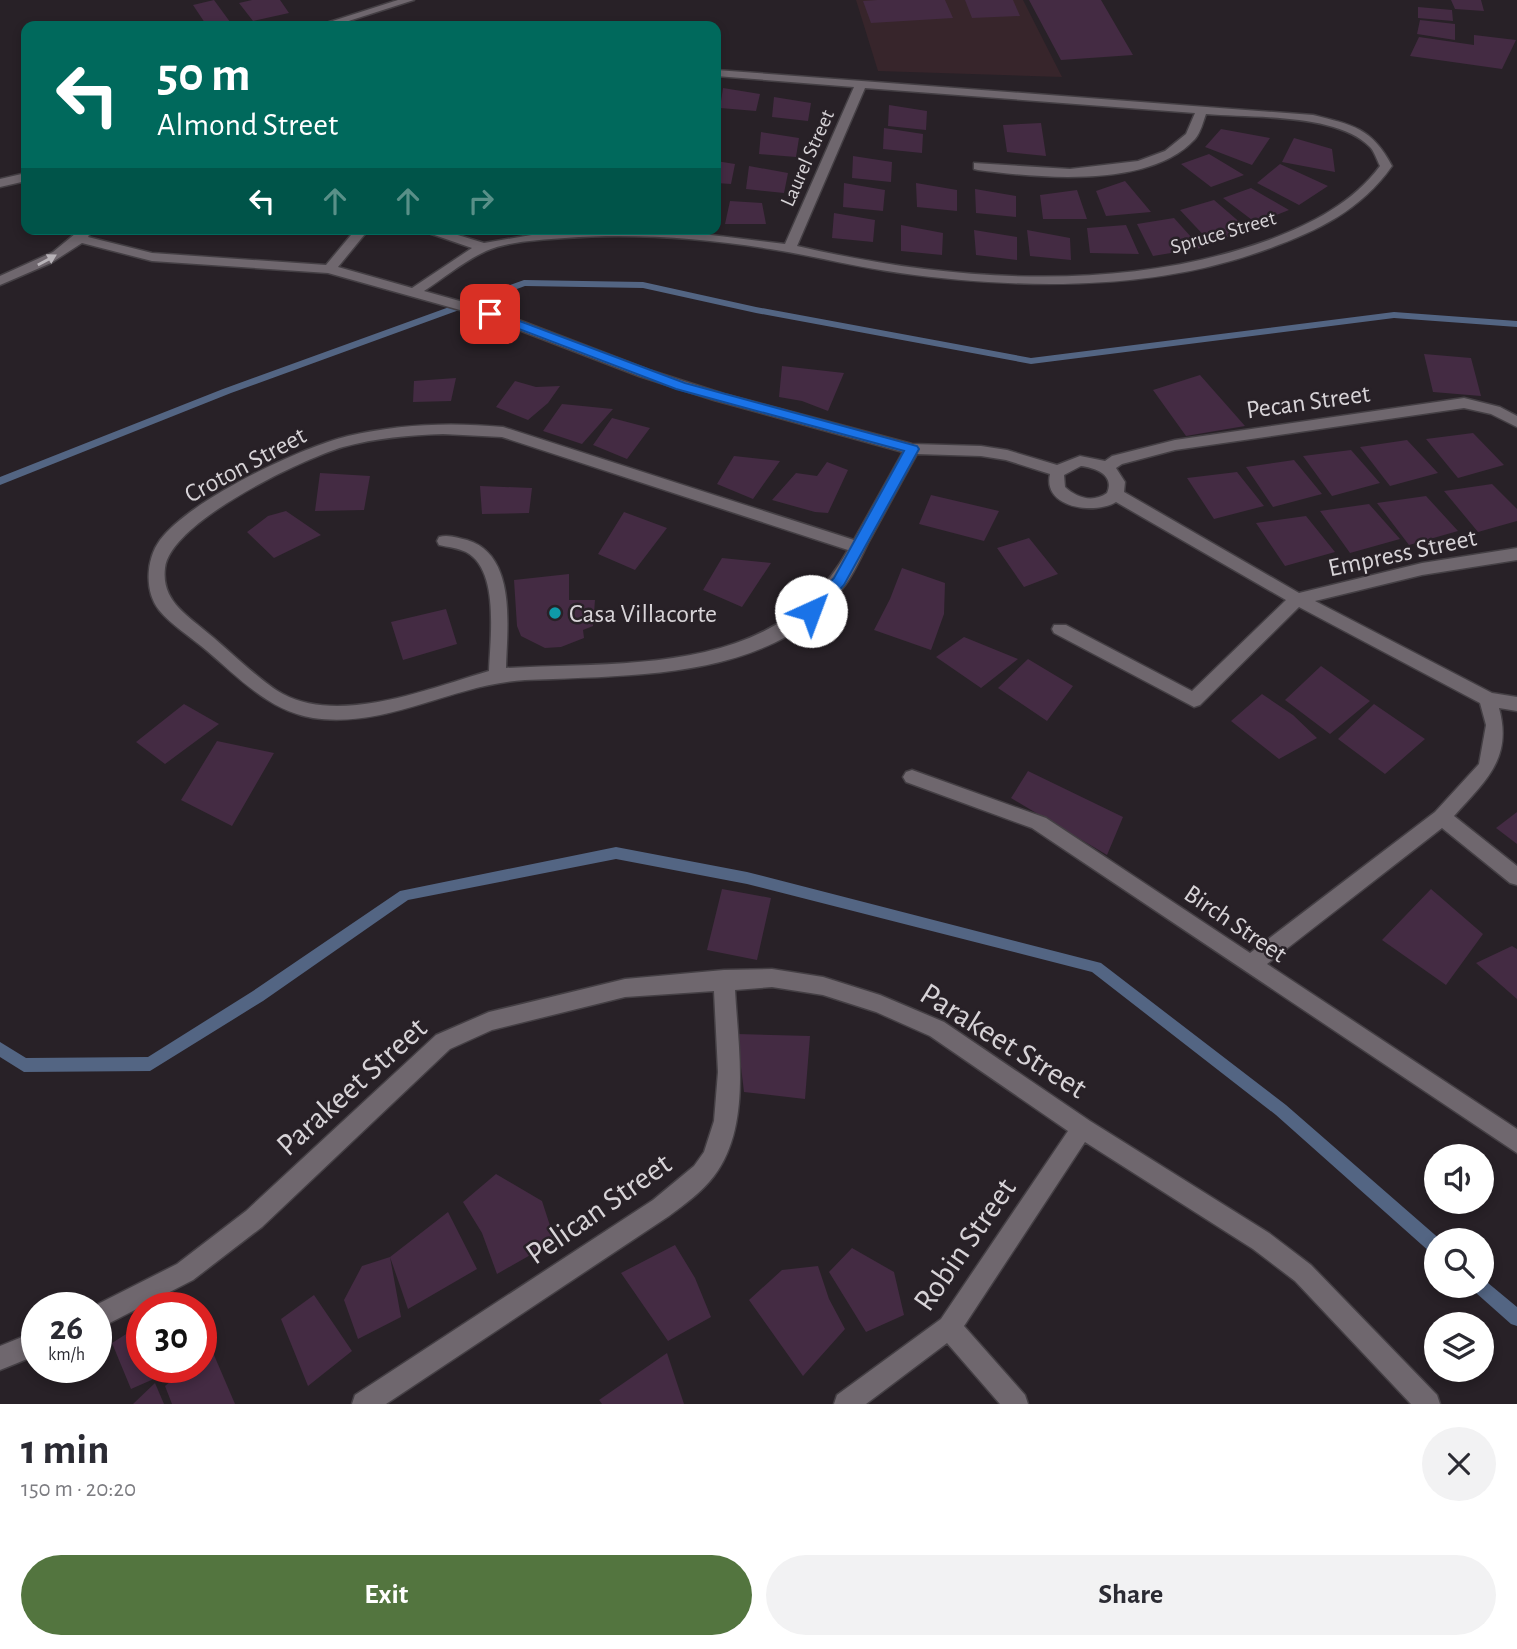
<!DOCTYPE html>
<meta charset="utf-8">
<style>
:root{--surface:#fff;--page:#f2f2f3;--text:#2b2b33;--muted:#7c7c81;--accent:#53753f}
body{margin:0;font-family:"Alegreya Sans",sans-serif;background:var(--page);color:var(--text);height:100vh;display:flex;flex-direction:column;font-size:26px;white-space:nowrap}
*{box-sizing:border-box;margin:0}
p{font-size:23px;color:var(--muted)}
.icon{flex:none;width:38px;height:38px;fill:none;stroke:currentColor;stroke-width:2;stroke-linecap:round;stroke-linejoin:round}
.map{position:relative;height:1404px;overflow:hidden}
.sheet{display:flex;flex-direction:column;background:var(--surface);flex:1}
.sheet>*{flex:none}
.banner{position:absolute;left:21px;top:21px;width:700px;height:214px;border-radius:14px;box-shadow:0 4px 10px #0003;background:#00695c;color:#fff;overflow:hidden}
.buttons{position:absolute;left:1424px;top:1144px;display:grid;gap:14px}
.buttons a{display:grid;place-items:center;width:70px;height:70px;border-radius:50%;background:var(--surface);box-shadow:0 4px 10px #0003;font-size:35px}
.speed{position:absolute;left:21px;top:1292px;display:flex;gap:14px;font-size:35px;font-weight:700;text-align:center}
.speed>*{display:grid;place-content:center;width:91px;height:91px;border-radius:50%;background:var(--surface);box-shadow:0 4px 10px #0003;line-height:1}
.speed small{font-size:18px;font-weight:400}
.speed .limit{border:10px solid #d22;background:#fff;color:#111}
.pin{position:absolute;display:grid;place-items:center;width:60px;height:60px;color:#fff;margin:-30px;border-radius:14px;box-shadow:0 4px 10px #0006}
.me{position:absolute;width:77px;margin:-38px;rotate:43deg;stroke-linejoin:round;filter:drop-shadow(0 0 5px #0008)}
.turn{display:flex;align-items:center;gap:24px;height:147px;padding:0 21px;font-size:32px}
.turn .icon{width:91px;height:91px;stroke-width:2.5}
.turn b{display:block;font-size:49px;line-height:60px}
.lanes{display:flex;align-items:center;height:66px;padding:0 21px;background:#0003;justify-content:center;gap:35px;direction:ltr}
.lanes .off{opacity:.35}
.round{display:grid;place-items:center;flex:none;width:74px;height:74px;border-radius:37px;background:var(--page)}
.head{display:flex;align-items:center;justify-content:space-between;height:119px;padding:0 21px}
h1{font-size:42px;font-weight:700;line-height:52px}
.cta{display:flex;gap:14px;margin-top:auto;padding:14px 21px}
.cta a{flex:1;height:80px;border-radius:42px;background:var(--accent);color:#fff;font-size:28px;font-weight:700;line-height:80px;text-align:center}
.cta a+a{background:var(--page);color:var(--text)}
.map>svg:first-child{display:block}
.commercial{fill:#37252b}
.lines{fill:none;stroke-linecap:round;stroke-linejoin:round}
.stream{fill:#536583;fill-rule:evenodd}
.building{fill:#442b43}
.minor-casing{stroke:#443f44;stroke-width:3}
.minor{fill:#6f676e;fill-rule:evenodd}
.oneway{fill:#b8b3b8}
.route{fill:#1a73e8;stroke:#114b97;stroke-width:2}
.culture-dot{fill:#0f9aa8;stroke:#282127;stroke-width:2.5}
.labels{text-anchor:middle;stroke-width:5;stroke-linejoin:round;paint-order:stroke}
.far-street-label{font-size:21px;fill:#d7d3d7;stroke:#282127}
.street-label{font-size:26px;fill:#d7d3d7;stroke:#282127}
.poi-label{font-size:26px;fill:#d7d3d7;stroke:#282127;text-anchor:start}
.near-street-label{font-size:32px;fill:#d7d3d7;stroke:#282127}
</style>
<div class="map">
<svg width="1517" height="1404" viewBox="0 0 1517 1404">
<rect width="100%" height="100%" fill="#282127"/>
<!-- commercial -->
<path class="commercial" d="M856,0H1023L1062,77L878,71Z"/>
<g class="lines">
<!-- stream -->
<path class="stream" d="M524,280L643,282L756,307L1031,358L1394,312L1517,321V327L1394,318L1031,364L756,313L643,288L525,286L231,393L0,485V477L223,389Z
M616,847L747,872L1101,963L1286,1105L1442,1241H1437V1255L1431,1253L1276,1115L1092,972L747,884L616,859L408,900L263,1001L150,1071L24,1072L0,1057V1042L26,1058L148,1057L253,991L400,891Z
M1482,1278L1517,1307V1326L1511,1324L1475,1292L1473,1286H1482Z"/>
</g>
<!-- building -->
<path class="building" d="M214,0L233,26H207L193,5Z
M252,0H280L289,13L253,21L239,3Z
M877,0H945L953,18L871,23L863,1Z
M965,0H1013L1020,16L972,18Z
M1029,0H1101L1133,55L1061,60Z
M1451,0H1481L1484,11L1455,9Z
M1418,7L1452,10L1453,21L1418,18Z
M1420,20L1455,24V40L1417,34Z
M1474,35L1516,40L1502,69L1410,56L1419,37L1474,45Z
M723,88L760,94L756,111L720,108Z
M774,97L811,103L808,121L772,117Z
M889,105L927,111L926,130L888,126Z
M1041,123L1046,156L1007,152L1003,125Z
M884,128L923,134L922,153L883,149Z
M1221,129L1270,138L1252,165L1205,147Z
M761,132L799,138L796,157L759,154Z
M1294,138L1332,149L1335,172L1282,162Z
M1209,154L1244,175L1211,187L1181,164Z
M853,156L892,162L891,182L852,178Z
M716,161L735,164L731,184L716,183Z
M1280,164L1328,186L1299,205L1257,183Z
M749,166L788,173L784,193L746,189Z
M1125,181L1151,212L1106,216L1096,191Z
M844,183L885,190L883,211L843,207Z
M916,183L957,190V211L917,207Z
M1251,188L1289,210L1256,223L1223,198Z
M975,189L1016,196V217L976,213Z
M1077,190L1087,219H1043L1040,195Z
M1214,200L1250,231L1210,242L1180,210Z
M730,201L762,203L766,224H725Z
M834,213L875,220L873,242L832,238Z
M1174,218L1201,248L1153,256L1137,224Z
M901,225L943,233L942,255L901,251Z
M1126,225L1139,254L1090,253L1087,228Z
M974,230L1017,237V260L976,255Z
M1027,230L1070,238L1071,260L1030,256Z
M1424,354L1471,358L1481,396L1433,392Z
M782,366L844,373L828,411L802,401L779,397Z
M1200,375L1245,426L1186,436L1153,390Z
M456,378L451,401L413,402L414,381Z
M515,381L536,387L560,386L548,403L528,420L496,407Z
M562,404L613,409L582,444L543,431Z
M612,418L650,428L627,459L593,445Z
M1473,433L1504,465L1458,478L1426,439Z
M1407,440L1438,473L1390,486L1360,447Z
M1351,450L1380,483L1332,496L1303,456Z
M734,456L780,461L753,499L717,484Z
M1294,460L1322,494L1273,507L1246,467Z
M827,462L848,470L828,513L815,512L772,500L796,473L817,476Z
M1237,472L1264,506L1214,519L1187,478Z
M320,473L370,476L364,510L315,511Z
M1492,484L1517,509V521L1478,532L1444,491Z
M480,486L532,488L529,513L482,514Z
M931,495L999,511L984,541L919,524Z
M1426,496L1458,531L1409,545L1377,503Z
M1369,504L1400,539L1350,553L1320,511Z
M286,511L321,535L274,558L247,532L268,516Z
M624,512L667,528L635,570L598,554Z
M1306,516L1335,552L1285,566L1256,523Z
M1029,538L1058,574L1024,587L997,548Z
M722,558L771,563L742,607L703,590Z
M902,568L945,583L944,614L931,650L874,630L890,599Z
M569,574V600H595L593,626L583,630L584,638L561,647L545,648L521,636L517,626L514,580Z
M446,609L457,644L403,660L391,622Z
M964,637L1018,659L981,688L936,657Z
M1028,659L1073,686L1047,721L998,688Z
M1321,666L1370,701L1330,734L1285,700Z
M1262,694L1293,715L1317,738L1279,759L1231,721Z
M184,704L219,724L165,764L136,742Z
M1374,704L1425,739L1385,774L1338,739Z
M217,741L274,753L232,826L181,800Z
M1028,771L1123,817L1107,855L1011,798Z
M1517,812V844L1496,828Z
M722,889L771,898L757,960L707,950Z
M1431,889L1483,934L1446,985L1382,940Z
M1512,946L1517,949V999L1476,963Z
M737,1034L810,1036L805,1099L744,1092Z
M496,1174L542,1201L555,1241L497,1274L482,1233L463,1202Z
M448,1212L477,1269L408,1309L390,1257Z
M675,1245L695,1278L711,1317L668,1341L621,1273Z
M852,1248L894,1272L904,1315L866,1332L829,1272Z
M390,1257L401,1317L358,1339L344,1300L362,1266Z
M818,1266L829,1299L845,1329L803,1376L749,1300L782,1270Z
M314,1295L352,1351L308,1386L281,1319Z
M142,1324V1367H181L131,1389L112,1343Z
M211,1348L235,1404H172L165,1386L188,1367H201V1356Z
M667,1353L684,1404H602L599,1400Z
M155,1383L164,1404H133Z"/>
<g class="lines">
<!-- minor casing -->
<g class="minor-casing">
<path id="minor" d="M398,0H414L333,26H317Z
M716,70L1313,115C1353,125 1372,128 1392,166C1360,212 1313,233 1262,251C1148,292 1018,289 900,273C856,267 814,256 770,249C702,238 634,233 565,238C540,240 509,241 486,251C464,261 444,278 424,291L495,311L649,370L724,394L912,444L981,446L1007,450L1057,465L1080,456L1105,461L1112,456L1175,440L1464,398L1500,407L1517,416V427L1491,414L1464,408L1175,450L1122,464L1116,468L1125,482L1124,492L1299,593L1422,563L1517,548V560L1422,575L1315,601L1492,693L1517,697V711L1499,708C1513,759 1485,781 1454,816L1517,866V885L1510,883L1442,828L1267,964L1517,1129V1153L1032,828L906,782L903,777L906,772L912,770L1046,818L1250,953L1435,812L1479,764L1486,725L1480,703L1299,607L1200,705L1194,707L1054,633L1052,629L1054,625H1066L1192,691L1286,600L1116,502C1095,515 1042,508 1050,474L1006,460L981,456L917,454C900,484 884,514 868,543C861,557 854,573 845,585C776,681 630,675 525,680C453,684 386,729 313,718C269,711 238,677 206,650C191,637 171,625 159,610C144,591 146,559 160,540C190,500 299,448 348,436C399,424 451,422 503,427L854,540L903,452L714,400L639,376L485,317L328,273L152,261L82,243L51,263L0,285V276L53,252L81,229H92L88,237L152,253L326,265L356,229H369L338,267L412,288L472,248L417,229H438L484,243L555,231L662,229L785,244L854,87L716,76ZM865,88L1195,113L1186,134L1165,151L1138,161L1070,169L974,163V169L978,170C1038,178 1150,189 1195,139C1201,132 1203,122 1206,114C1251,118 1337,113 1370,147C1374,151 1377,160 1380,166C1352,204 1309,225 1266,241C1118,294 947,281 797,246ZM443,434L502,437L848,550C778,676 631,661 506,668C507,627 517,555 467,540C458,538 448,534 439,537L437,541L439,545C448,547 458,548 466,552C500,570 490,639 489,671C430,688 341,725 283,694C263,684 229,650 209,634C187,615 161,601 165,568C170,522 302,459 343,447C376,438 410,435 443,434ZM1081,466C1096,468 1115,475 1107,493C1093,503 1077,498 1065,487L1064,475Z
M26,173V181L0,187V179Z
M772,969L823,977L880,995L944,1022L1090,1121L1269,1233L1311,1265L1437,1395L1440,1404H1411L1295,1281L1253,1249L1085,1142L964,1326L1025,1395L1028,1404H1000L947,1343L866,1404H834L837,1395L941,1319L1068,1131L930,1036L876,1012L823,995L772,987L735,990C738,1048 752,1126 714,1176C702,1192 685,1204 669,1216L386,1404H352L355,1395L653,1200L694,1166L704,1152L714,1121L718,1072L714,991L625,997L492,1030L450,1049L262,1227L193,1280L96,1330V1307H92L177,1264L246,1211L436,1035L489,1012L625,979L724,970Z
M37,1331V1355L0,1370V1346Z"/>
</g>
<!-- minor -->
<use href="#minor" class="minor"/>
</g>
<!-- one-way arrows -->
<defs><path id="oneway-solid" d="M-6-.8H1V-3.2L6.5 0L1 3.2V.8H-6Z" transform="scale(1.75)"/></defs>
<use class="oneway" href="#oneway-solid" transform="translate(47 260) rotate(-29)"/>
<!-- route -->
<path class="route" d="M490,310L685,383L917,446L919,449L844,585L817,615H806L804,611L806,607L834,578L904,451L676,389L485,316L483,314Z"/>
<!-- markers -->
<circle class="culture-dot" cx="555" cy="613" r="7"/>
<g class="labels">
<!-- far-street labels -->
<g class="far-street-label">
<text transform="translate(807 158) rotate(-66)" y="7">Laurel Street</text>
<text transform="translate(1223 232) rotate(-16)" y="7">Spruce Street</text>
</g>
<!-- street labels -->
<g class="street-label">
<text transform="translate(1308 401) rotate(-8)" y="9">Pecan Street</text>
<text transform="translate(245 464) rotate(-28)" y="9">Croton Street</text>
<text transform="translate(1402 552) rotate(-12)" y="9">Empress Street</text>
<text transform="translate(1236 923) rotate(34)" y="9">Birch Street</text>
</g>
<!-- poi labels -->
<g class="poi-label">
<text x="569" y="622">Casa Villacorte</text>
</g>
<!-- near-street labels -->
<g class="near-street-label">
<text transform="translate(1004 1040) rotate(32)" y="11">Parakeet Street</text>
<text transform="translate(351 1086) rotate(-42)" y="11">Parakeet Street</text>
<text transform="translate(598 1208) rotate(-35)" y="11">Pelican Street</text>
<text transform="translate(964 1244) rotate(-55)" y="11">Robin Street</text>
</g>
</g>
</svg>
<div class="buttons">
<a><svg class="icon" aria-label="sound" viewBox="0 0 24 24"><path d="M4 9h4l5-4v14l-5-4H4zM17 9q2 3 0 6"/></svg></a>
<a><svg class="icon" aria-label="search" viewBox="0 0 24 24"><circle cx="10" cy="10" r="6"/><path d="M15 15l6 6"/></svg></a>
<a><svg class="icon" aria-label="layers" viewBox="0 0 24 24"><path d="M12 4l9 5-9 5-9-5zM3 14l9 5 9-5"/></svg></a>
</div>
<div class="speed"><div>26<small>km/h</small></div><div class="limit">30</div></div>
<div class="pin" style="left:490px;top:314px;background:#d93025"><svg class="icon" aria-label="arrive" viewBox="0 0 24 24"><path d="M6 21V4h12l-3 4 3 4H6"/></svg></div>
<svg class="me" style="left:811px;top:611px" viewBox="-20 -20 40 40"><circle r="19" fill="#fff"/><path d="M0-13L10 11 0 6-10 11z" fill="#1a73e8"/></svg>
<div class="banner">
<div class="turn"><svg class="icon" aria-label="left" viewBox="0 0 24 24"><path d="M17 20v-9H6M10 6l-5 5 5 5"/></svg><div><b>50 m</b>Almond Street</div></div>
<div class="lanes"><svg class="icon" aria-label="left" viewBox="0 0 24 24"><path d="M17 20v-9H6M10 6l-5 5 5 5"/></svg><svg class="icon off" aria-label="ahead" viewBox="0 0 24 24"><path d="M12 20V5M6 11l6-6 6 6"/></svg><svg class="icon off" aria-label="ahead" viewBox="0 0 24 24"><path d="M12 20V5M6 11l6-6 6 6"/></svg><svg class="icon off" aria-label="right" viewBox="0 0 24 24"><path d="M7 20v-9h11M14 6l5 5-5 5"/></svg></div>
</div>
</div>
<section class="sheet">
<div class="head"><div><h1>1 min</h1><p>150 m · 20:20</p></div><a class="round"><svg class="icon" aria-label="close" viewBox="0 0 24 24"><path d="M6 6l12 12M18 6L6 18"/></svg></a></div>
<div class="cta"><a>Exit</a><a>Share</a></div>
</section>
